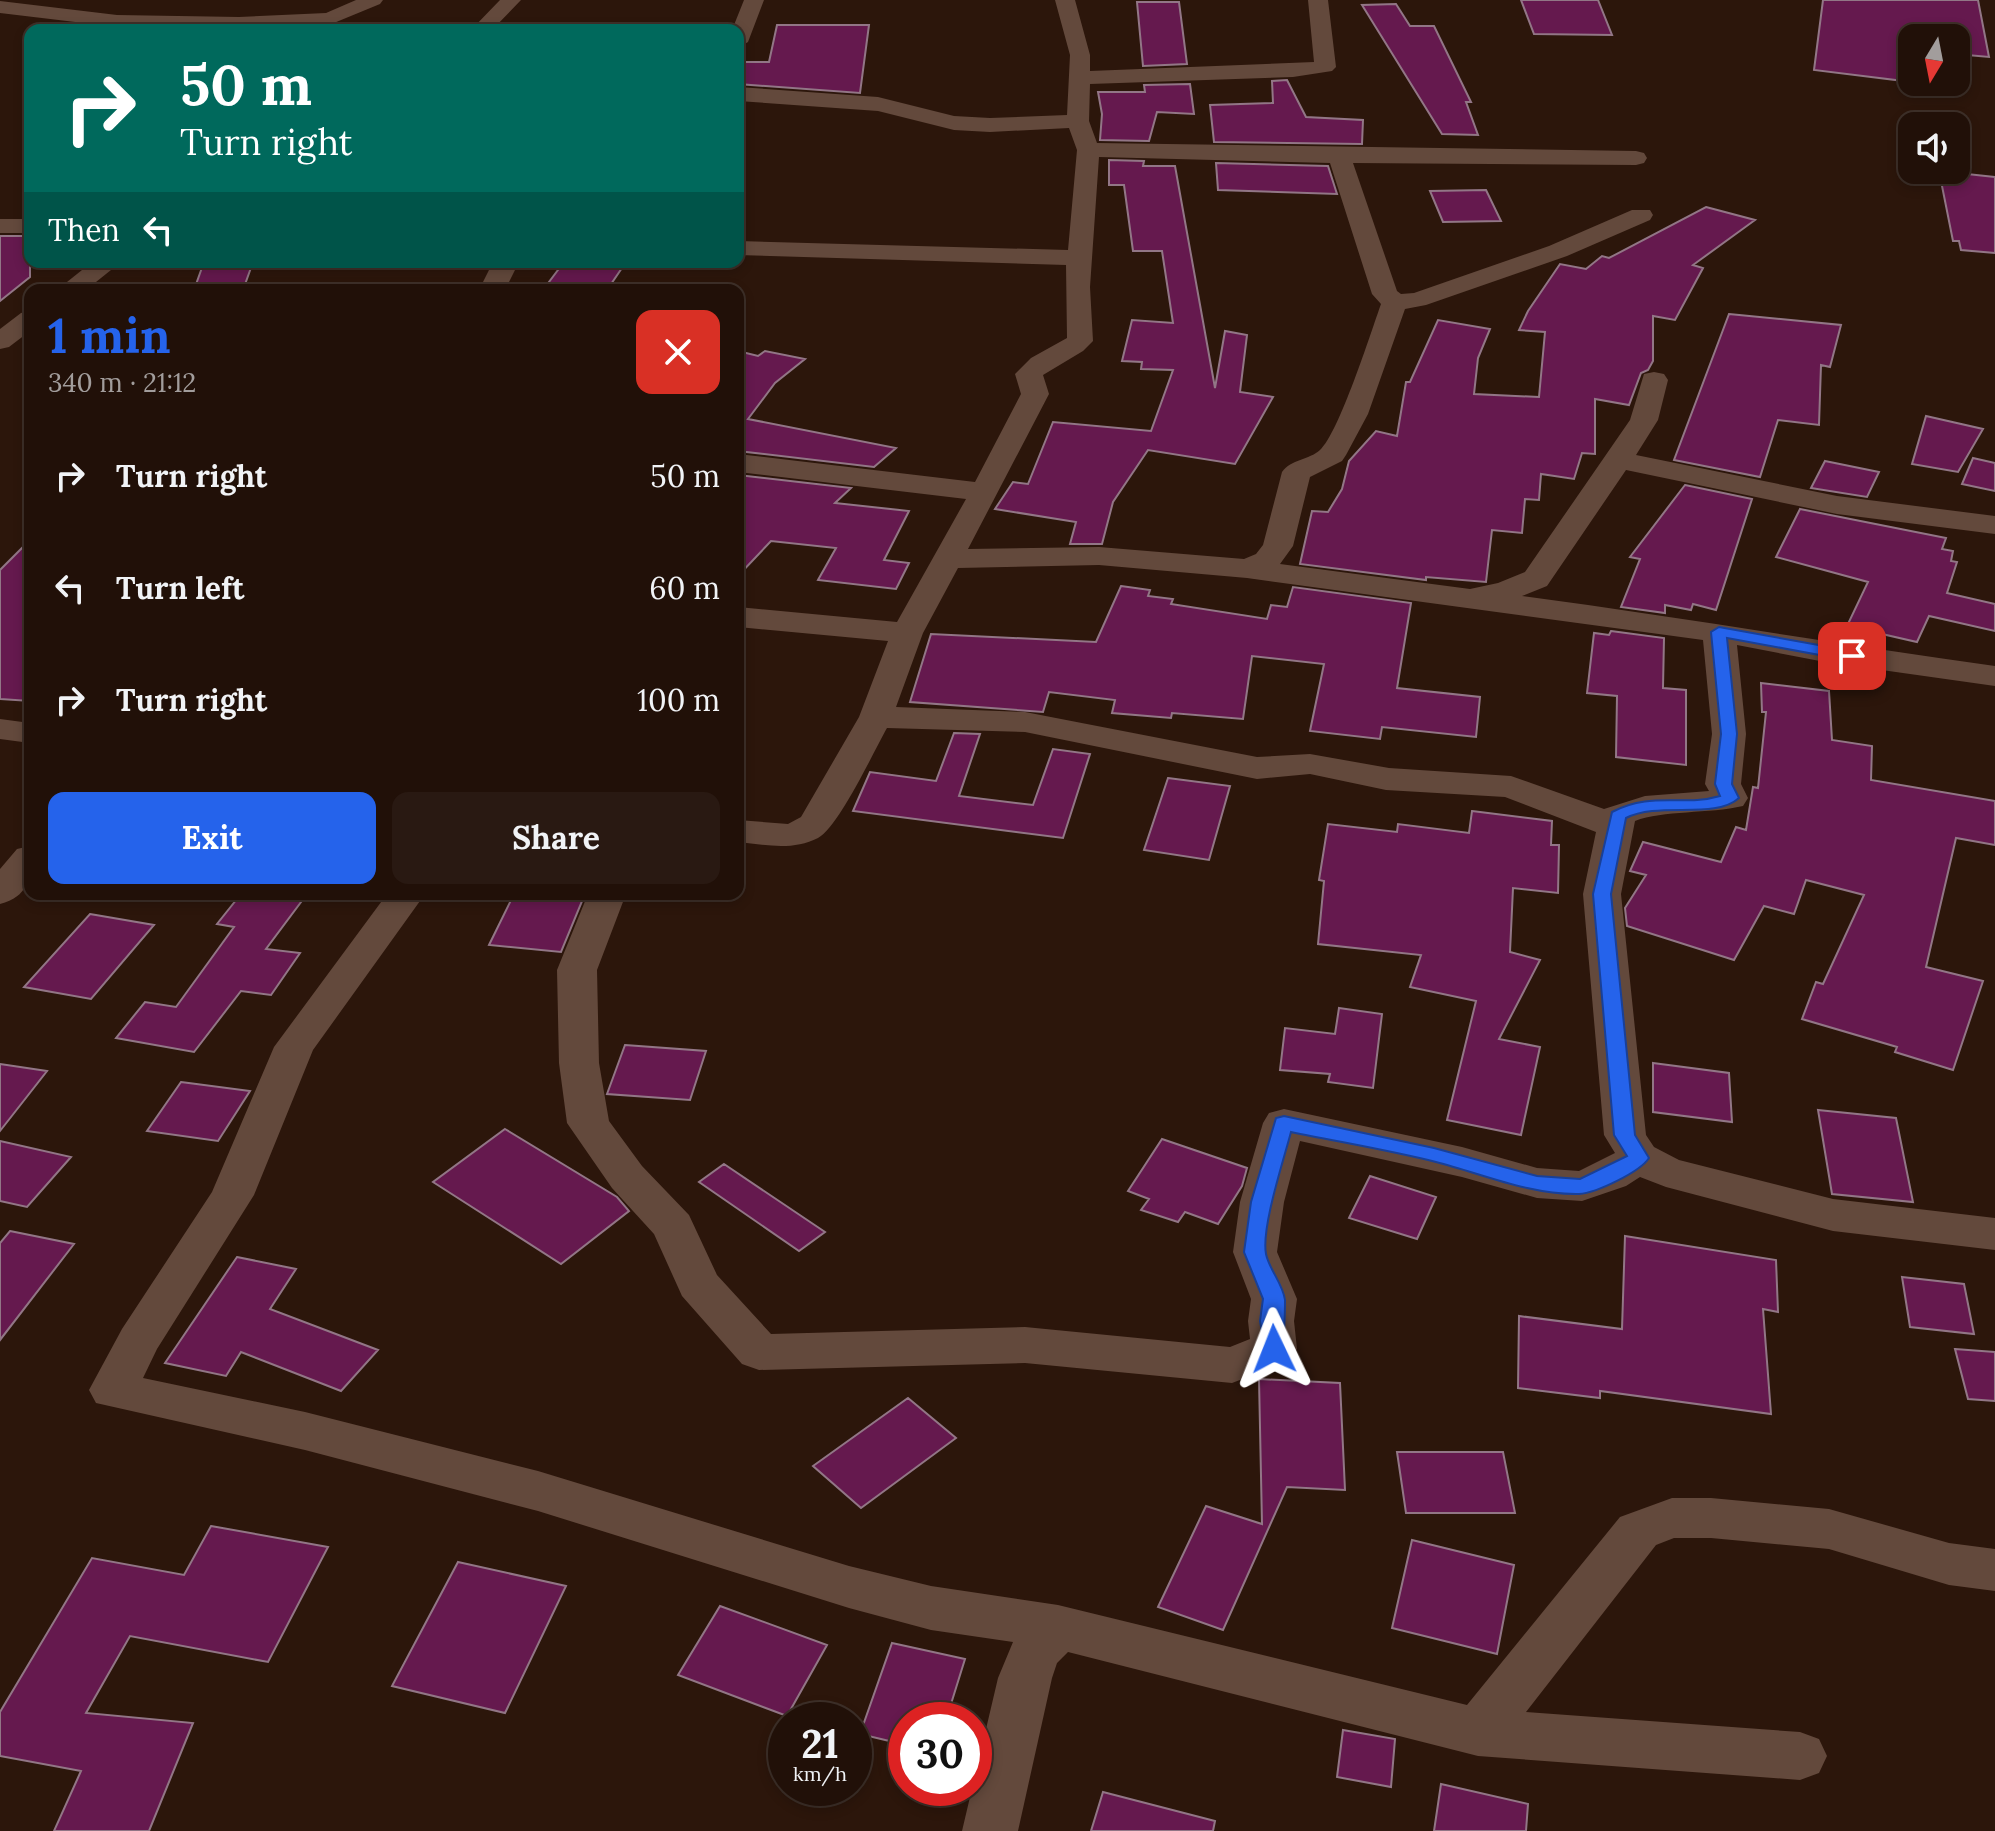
<!DOCTYPE html>
<meta charset="utf-8">
<style>
:root{--surface:#211008;--page:#291912;--text:#f1f3f6;--muted:#a29d9c;--line:#3e3029;--accent:#2563eb}
body{margin:0;font-family:Lora,serif;background:var(--page);color:var(--text);height:100vh;display:flex;flex-direction:column;font-size:30px;white-space:nowrap}
*{box-sizing:border-box;margin:0}
p{font-size:26px;color:var(--muted)}
.icon{flex:none;width:44px;height:44px;fill:none;stroke:currentColor;stroke-width:2;stroke-linecap:round;stroke-linejoin:round}
.map{position:relative;flex:1;overflow:hidden}
.sheet{position:absolute;left:24px;top:284px;width:720px;height:616px;display:flex;flex-direction:column;background:var(--surface);border-radius:16px;box-shadow:0 4px 12px #0003,0 0 0 2px var(--line)}
.sheet>*{flex:none}
.banner{position:absolute;left:24px;top:24px;width:720px;height:244px;border-radius:16px;box-shadow:0 4px 12px #0003,0 0 0 2px var(--line);background:#00695c;color:#fff;overflow:hidden}
.needle{width:52px;rotate:190deg}
.buttons{position:absolute;left:1898px;top:24px;display:grid;gap:16px}
.buttons a{display:grid;place-items:center;width:72px;height:72px;border-radius:16px;background:var(--surface);box-shadow:0 4px 12px #0003,0 0 0 2px var(--line);font-size:40px}
.speed{position:absolute;left:768px;top:1702px;display:flex;gap:16px;font-size:40px;font-weight:700;text-align:center}
.speed>*{display:grid;place-content:center;width:104px;height:104px;border-radius:50%;background:var(--surface);box-shadow:0 4px 12px #0003,0 0 0 2px var(--line);line-height:1}
.speed small{font-size:20px;font-weight:400}
.speed .limit{border:12px solid #d22;background:#fff;color:#111}
.pin{position:absolute;display:grid;place-items:center;width:68px;height:68px;color:#fff;margin:-34px;border-radius:16px;box-shadow:0 4px 12px #0006}
.me{position:absolute;width:88px;margin:-44px;rotate:358deg;stroke-linejoin:round;filter:drop-shadow(0 0 6px #0008)}
.turn{display:flex;align-items:center;gap:28px;height:168px;padding:0 24px;font-size:36px}
.turn .icon{width:104px;height:104px;stroke-width:2.5}
.turn b{display:block;font-size:56px;line-height:68px}
.then{display:flex;align-items:center;height:76px;padding:0 24px;background:#0003;gap:16px;font-size:30px}
.round{display:grid;place-items:center;flex:none;width:84px;height:84px;border-radius:16px;background:var(--page)}
.summary{display:flex;align-items:center;justify-content:space-between;height:136px;padding:0 24px}
h1{font-size:48px;font-weight:800;line-height:60px;color:var(--accent)}
.cta{display:flex;gap:16px;margin-top:auto;padding:16px 24px}
.cta a{flex:1;height:92px;border-radius:16px;background:var(--accent);color:#fff;font-size:32px;font-weight:800;line-height:92px;text-align:center}
.cta a+a{background:var(--page);color:var(--text)}
ul{padding:0;list-style:none}
li{display:flex;align-items:center;gap:24px;height:112px;padding:0 24px}
li div{flex:1}
li b{display:block;font-size:30px}
li em{font-style:normal}
.map>svg:first-child{display:block}
.building{fill:#65194e;stroke:#927686;stroke-width:2}
.lines{fill:none;stroke-linecap:round;stroke-linejoin:round}
.street{fill:#63493c;fill-rule:evenodd}
.route{fill:#2563eb;stroke:#184099;stroke-width:2}
</style>
<div class="map">
<svg width="1995" height="1831" viewBox="0 0 1995 1831">
<rect width="100%" height="100%" fill="#2c160b"/>
<!-- building -->
<path class="building" d="M1521,0H1598L1612,35L1534,34Z
M1823,0H1978L1989,57L1956,54V38H1912V82L1814,70Z
M1137,2H1179L1187,64L1143,66Z
M1396,4L1410,26H1434L1471,102H1466L1478,135L1442,134L1362,5Z
M777,25H869L860,93L738,84V62H769Z
M1287,80L1306,117L1363,120L1362,144L1214,142L1210,105L1273,103L1272,81Z
M1190,84L1194,114L1157,112L1149,141L1100,140L1102,114L1098,92H1145L1144,85Z
M1109,160L1144,161L1143,166H1175L1215,388L1225,331L1247,335L1240,392L1273,397L1235,464L1148,450L1113,502L1102,544H1070L1076,522L995,509L1013,482L1028,484L1053,422L1151,431L1173,370L1141,369L1142,362L1122,361L1132,320L1173,323L1162,251H1133L1124,185H1109Z
M1216,163L1328,166L1337,194L1218,190Z
M1939,171L1995,177V253L1961,250L1959,241H1953Z
M1486,190L1501,221L1443,222L1430,191Z
M1706,207L1755,220L1693,265L1703,268L1675,320L1653,316V361L1648,370L1641,373L1629,405L1595,399V454L1582,453L1574,479L1541,474L1539,500L1525,499L1522,533L1492,530L1486,582L1426,577V580L1300,564L1312,511L1328,512L1342,489L1349,461L1376,431L1397,436L1406,382H1410L1438,320L1490,329L1478,358L1474,394L1539,397L1545,332L1519,330L1528,311L1560,264L1586,269L1602,256L1609,258Z
M0,236H30V277L0,301Z
M204,262H253L243,290H194Z
M564,262H626L607,290H543Z
M1729,314L1841,325L1830,367L1821,365L1819,425L1778,420L1760,477L1674,460Z
M738,351L758,356L765,351L805,359L775,383L748,419L896,448L874,467L738,451Z
M1926,416L1983,429L1958,472L1912,464Z
M1973,458L1995,463V491L1962,484Z
M1825,461L1879,472L1867,497L1811,488Z
M738,475L851,488L835,503L909,511L884,560L909,563L896,589L818,580L836,548L771,541L738,576Z
M1685,485L1752,499L1716,610L1693,604L1691,610L1665,605V613L1621,607L1640,559L1630,557Z
M1800,509L1946,538L1942,549L1953,551L1951,561L1957,562L1947,593L1995,604V631L1929,616L1917,642L1847,626L1868,582L1776,557Z
M30,540V701L0,699V570Z
M1121,586L1150,590L1148,596L1173,599L1171,604L1267,619L1271,605L1287,607L1293,587L1411,603L1397,688L1480,697L1476,737L1382,727L1380,739L1310,731L1324,664L1252,656L1243,719L1172,713L1171,718L1112,713L1115,700L1049,692L1043,712L910,702L931,634L1096,642Z
M1611,631L1664,638L1663,688L1686,690V765L1616,757L1617,696L1587,693L1594,633L1609,635Z
M1761,683L1829,691L1832,740L1872,746L1871,780L1995,801V845L1956,838L1926,967L1983,981L1953,1070L1895,1052L1897,1047L1802,1019L1816,982L1823,984L1864,895L1806,880L1794,914L1764,906L1734,960L1627,926L1625,908L1646,875L1630,871L1643,842L1721,862L1736,827L1746,830L1753,787L1758,788L1766,712H1762Z
M954,733L980,734L959,796L1033,805L1053,749L1090,754L1063,838L853,811L870,772L936,781Z
M1168,778L1230,786L1209,860L1144,850Z
M1472,811L1552,821L1551,845H1559L1558,893L1513,888L1510,952L1540,960L1499,1039L1540,1047L1521,1135L1447,1120L1476,1001L1410,987L1421,955L1318,944L1324,881L1319,880L1328,824L1397,832L1398,824L1469,833Z
M241,894H307L266,949L300,953L271,995L241,991L194,1052L116,1038L145,1002L176,1007L234,927L217,924Z
M514,894H585L561,952L489,945Z
M90,914L154,925L91,999L24,987Z
M1339,1008L1382,1014L1373,1088L1328,1082L1330,1074L1280,1070L1285,1028L1335,1034Z
M625,1045L706,1051L690,1100L607,1094Z
M1653,1063L1729,1073L1732,1122L1653,1112Z
M0,1064L47,1071L0,1131Z
M181,1082L250,1091L218,1141L147,1131Z
M1818,1110L1896,1118L1913,1202L1832,1194Z
M505,1129L617,1197L629,1211L561,1264L433,1182Z
M1162,1139L1247,1168L1242,1186L1218,1224L1185,1212L1178,1222L1141,1210L1149,1199L1128,1191Z
M0,1141L71,1157L27,1207L0,1201Z
M724,1164L825,1232L799,1251L699,1182Z
M1370,1176L1436,1197L1417,1239L1349,1218Z
M10,1231L74,1244L0,1340V1243Z
M1625,1236L1776,1260L1778,1312L1763,1309L1771,1414L1600,1391V1398L1518,1388L1519,1316L1622,1329Z
M237,1257L296,1269L270,1309L378,1350L341,1391L241,1352L226,1376L165,1363Z
M1902,1277L1964,1284L1974,1334L1910,1327Z
M1955,1349L1995,1352V1401L1968,1399Z
M1259,1379L1340,1383L1345,1490L1287,1487L1223,1630L1158,1607L1206,1506L1262,1524Z
M908,1398L956,1438L861,1508L813,1466Z
M1397,1452H1503L1515,1513H1406Z
M211,1526L328,1547L268,1662L130,1636L86,1713L193,1723L149,1831H54L81,1771L0,1756V1712L92,1558L184,1575Z
M1412,1540L1514,1565L1497,1654L1392,1628Z
M458,1562L566,1586L505,1713L392,1686Z
M720,1606L827,1645L787,1716L678,1675Z
M892,1643L965,1659L946,1720H906V1745L860,1734Z
M1343,1730L1395,1739L1391,1787L1337,1777Z
M1441,1784L1528,1804L1526,1831H1434Z
M1103,1792L1215,1821L1213,1831H1091Z"/>
<g class="lines">
<!-- street -->
<path class="street" d="M356,0H383L380,4L329,25L239,29L117,27L0,13V1L117,15L239,17L326,13Z
M500,0H521L492,30H471Z
M744,0H764L748,42L738,48V30H732Z
M1055,0H1075L1090,55V71L1314,62L1308,0H1328L1336,67L1332,71L1293,77L1090,84L1089,121L1097,143L1636,151L1644,153L1647,158L1644,163L1636,165L1353,163L1397,291L1401,294L1414,293L1549,246L1632,210H1650L1653,215L1650,220L1567,256L1426,305L1405,309L1368,414L1346,455L1342,461L1310,477L1293,546L1280,564L1470,589L1498,583L1525,572L1630,420L1644,374L1654,372L1664,374L1668,380L1658,420L1636,455L1837,496L1995,516V534L1837,514L1626,470L1547,586L1522,596C1680,617 1837,644 1995,666V686L1825,662L1737,645L1746,734L1741,784L1748,798L1743,806C1709,814 1663,810 1635,821L1621,894L1646,1135L1654,1147L1679,1160L1833,1199L1995,1218V1250L1833,1231L1666,1187L1640,1177L1626,1186L1582,1201L1537,1198L1462,1177L1300,1141L1284,1202L1277,1252L1297,1299L1294,1321L1297,1349L1290,1361L1232,1383L1025,1363L759,1370L742,1364L682,1296L654,1234L612,1188L567,1123L559,1063L557,970L588,894H626L597,970L599,1063L609,1121L642,1166L689,1215L717,1275L771,1334L1025,1327L1230,1347L1250,1339L1248,1321L1251,1299L1233,1252L1240,1202L1263,1123L1269,1113L1284,1109L1462,1147L1537,1168L1579,1171L1615,1153L1604,1135L1583,894L1596,832L1505,797L1386,790L1310,774L1257,779L1025,732L887,728C874,751 838,828 818,838C793,851 765,845 738,842V820L788,824L801,817L859,717L888,641L738,627V607L897,622L966,499L738,472V454L975,482L1021,394L1015,374L1031,358L1067,338L1066,265L738,255V241L1068,250L1077,150L1069,128L990,132L954,130L878,111L738,101V87L878,97L954,116L990,118L1067,115L1070,55ZM1099,157L1330,163L1372,294L1381,304C1371,332 1339,433 1320,450C1309,460 1291,459 1282,472L1263,545L1256,554L1244,559L1099,547L968,549L1049,394L1043,375L1083,351L1093,341L1090,287ZM1099,565L1247,578L1703,640L1712,734L1705,784L1709,791L1645,796L1604,809L1511,776L1389,768L1310,754L1257,757L1025,712L896,707L923,633L958,568Z
M0,219H30V233H0Z
M92,262H121L86,290H57Z
M493,262H519L505,290H479Z
M30,311V331L9,347L0,349V329L21,313Z
M0,719L30,723V743L0,739Z
M30,846C30,874 32,896 0,904V869L17,849Z
M387,894H425L313,1050L254,1195L157,1349L143,1378L305,1412L538,1471L849,1566L931,1586L1058,1605L1467,1705L1620,1517L1672,1498H1711L1829,1509L1949,1543L1995,1549V1591L1949,1585L1829,1549L1711,1538H1674L1656,1545L1526,1712L1800,1732L1819,1739L1827,1756L1819,1773L1800,1780L1478,1756L1068,1652L1057,1663L1052,1678L1018,1831H962L998,1678L1013,1642L931,1630L849,1608L538,1511L305,1450L96,1403L89,1390L122,1329L212,1192L274,1047Z"/>
</g>
<!-- route -->
<path class="route" d="M1719,627L1852,651L1860,656L1852,661L1727,638L1737,734L1732,784L1739,798C1715,820 1659,801 1626,818L1611,894L1635,1135L1649,1158C1640,1172 1596,1193 1579,1194C1530,1195 1483,1174 1436,1162C1388,1150 1339,1142 1291,1132C1284,1159 1261,1228 1266,1254C1269,1269 1283,1284 1285,1300C1285,1307 1284,1351 1282,1355L1274,1357L1266,1355L1260,1321L1263,1299L1244,1252L1251,1202L1276,1118L1284,1116L1434,1148L1537,1176L1580,1179L1627,1156L1614,1135L1593,894L1612,812C1652,791 1683,807 1720,796L1715,784L1721,734L1711,632Z"/>
</svg>
<div class="buttons">
<a><svg class="needle" viewBox="-14 -14 28 28"><path d="M0-13l5 13h-10z" fill="#e53935"/><path d="M0 13l5-13h-10z" fill="#a29d9c"/></svg></a>
<a><svg class="icon" aria-label="sound" viewBox="0 0 24 24"><path d="M4 9h4l5-4v14l-5-4H4zM17 9q2 3 0 6"/></svg></a>
</div>
<div class="speed"><div>21<small>km/h</small></div><div class="limit">30</div></div>
<div class="pin" style="left:1852px;top:656px;background:#d93025"><svg class="icon" aria-label="arrive" viewBox="0 0 24 24"><path d="M6 21V4h12l-3 4 3 4H6"/></svg></div>
<svg class="me" style="left:1274px;top:1349px" viewBox="-20 -20 40 40"><path d="M0-17L14 15 0 8-14 15z" fill="#2563eb" stroke="#fff" stroke-width="4"/></svg>
<div class="banner">
<div class="turn"><svg class="icon" aria-label="right" viewBox="0 0 24 24"><path d="M7 20v-9h11M14 6l5 5-5 5"/></svg><div><b>50 m</b>Turn right</div></div>
<div class="then">Then<svg class="icon" aria-label="left" viewBox="0 0 24 24"><path d="M17 20v-9H6M10 6l-5 5 5 5"/></svg></div>
</div>
<section class="sheet">
<div class="summary"><div><h1>1 min</h1><p>340 m · 21:12</p></div><a class="round" style="background:#d93025;color:#fff"><svg class="icon" aria-label="close" viewBox="0 0 24 24"><path d="M6 6l12 12M18 6L6 18"/></svg></a></div>
<ul>
<li><svg class="icon" aria-label="right" viewBox="0 0 24 24"><path d="M7 20v-9h11M14 6l5 5-5 5"/></svg><div><b>Turn right</b></div><em>50 m</em></li>
<li><svg class="icon" aria-label="left" viewBox="0 0 24 24"><path d="M17 20v-9H6M10 6l-5 5 5 5"/></svg><div><b>Turn left</b></div><em>60 m</em></li>
<li><svg class="icon" aria-label="right" viewBox="0 0 24 24"><path d="M7 20v-9h11M14 6l5 5-5 5"/></svg><div><b>Turn right</b></div><em>100 m</em></li>
</ul>
<div class="cta"><a>Exit</a><a>Share</a></div>
</section>
</div>
